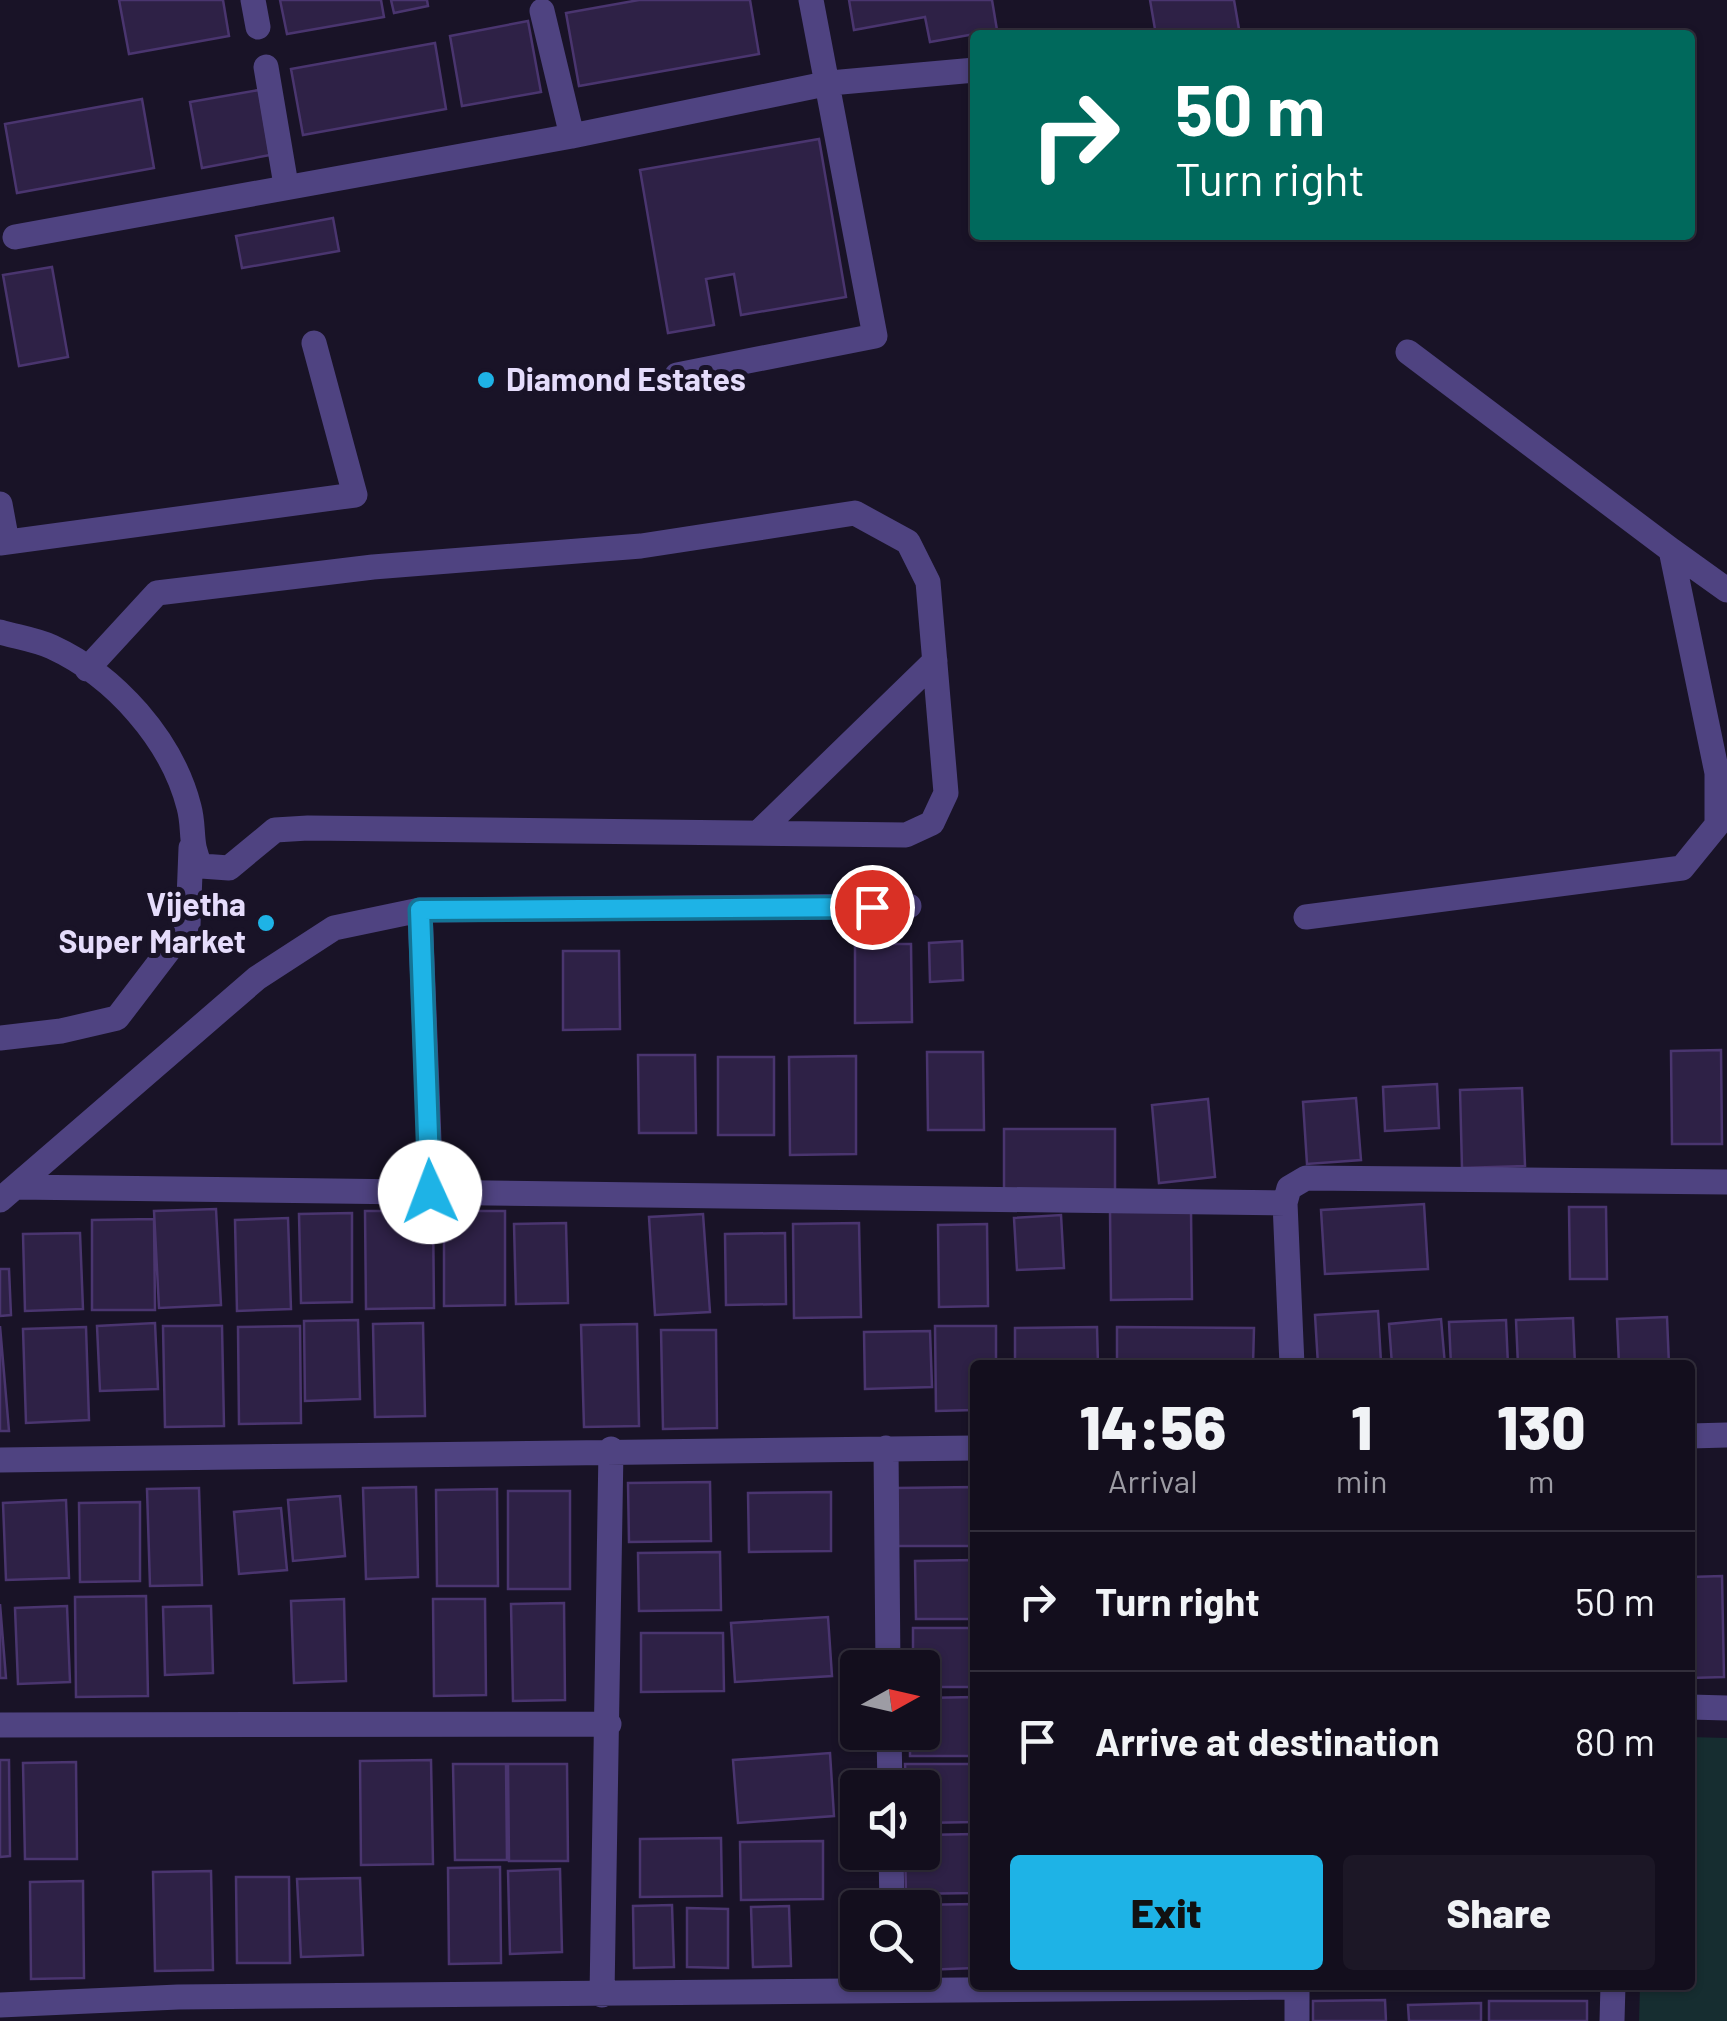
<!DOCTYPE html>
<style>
:root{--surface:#130e1d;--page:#1c1726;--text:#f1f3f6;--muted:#9d9ca4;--line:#322e3b;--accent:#1eb3e6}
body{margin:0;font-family:Barlow,sans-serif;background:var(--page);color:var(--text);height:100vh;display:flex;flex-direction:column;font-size:38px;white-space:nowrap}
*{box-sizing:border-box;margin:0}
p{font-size:32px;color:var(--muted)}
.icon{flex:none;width:55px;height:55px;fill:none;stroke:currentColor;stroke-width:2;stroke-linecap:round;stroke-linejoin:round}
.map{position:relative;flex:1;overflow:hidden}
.side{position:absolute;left:970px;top:1360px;width:725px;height:630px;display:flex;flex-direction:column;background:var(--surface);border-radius:10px;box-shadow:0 2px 8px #0004,0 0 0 2px var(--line)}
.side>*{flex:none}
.top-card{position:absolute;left:970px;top:30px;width:725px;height:210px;border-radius:10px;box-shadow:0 2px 8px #0004,0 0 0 2px var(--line);background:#00695c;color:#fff;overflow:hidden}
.needle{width:65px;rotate:82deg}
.buttons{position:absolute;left:840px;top:1650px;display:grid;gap:20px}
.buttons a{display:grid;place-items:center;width:100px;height:100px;border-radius:10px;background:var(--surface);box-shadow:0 2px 8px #0004,0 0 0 2px var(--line);font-size:50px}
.pin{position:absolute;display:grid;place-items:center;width:85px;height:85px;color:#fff;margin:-42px;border:5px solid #fff;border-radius:50%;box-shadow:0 2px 10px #0007}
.me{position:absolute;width:110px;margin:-55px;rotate:358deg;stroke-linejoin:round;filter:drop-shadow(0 0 8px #0008)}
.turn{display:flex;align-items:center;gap:35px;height:210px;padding:0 40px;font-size:45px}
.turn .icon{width:130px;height:130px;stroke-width:2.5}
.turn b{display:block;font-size:70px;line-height:85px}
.eta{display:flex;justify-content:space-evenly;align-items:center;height:170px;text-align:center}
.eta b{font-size:60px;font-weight:800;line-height:70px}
.primary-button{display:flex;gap:20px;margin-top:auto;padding:20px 40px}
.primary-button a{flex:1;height:115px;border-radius:10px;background:var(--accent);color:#111;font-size:40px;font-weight:800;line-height:115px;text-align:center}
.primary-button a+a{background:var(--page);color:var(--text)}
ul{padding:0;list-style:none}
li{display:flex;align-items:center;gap:30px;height:140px;padding:0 40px;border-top:2px solid var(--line)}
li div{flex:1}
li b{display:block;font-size:38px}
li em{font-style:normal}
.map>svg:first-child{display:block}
.green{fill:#162d30}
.building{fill:#2e2146;stroke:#4a356f;stroke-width:2.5}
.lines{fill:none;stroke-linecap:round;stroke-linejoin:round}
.minor{stroke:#4f4381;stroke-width:25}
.route-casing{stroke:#147496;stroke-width:25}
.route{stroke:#1eb3e6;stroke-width:18}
.poi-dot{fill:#1eb3e6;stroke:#191327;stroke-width:4}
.labels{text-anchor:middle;stroke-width:10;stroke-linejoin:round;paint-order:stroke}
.poi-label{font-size:32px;font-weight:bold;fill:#e5dcfb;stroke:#191327;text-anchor:start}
</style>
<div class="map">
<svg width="1727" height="2021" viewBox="0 0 1727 2021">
<rect width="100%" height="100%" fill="#191327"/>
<!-- green -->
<path class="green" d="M1690,1737L1727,1738V2021H1639L1640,1985H1690Z"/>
<!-- building -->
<path class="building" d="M119,0H223L229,36L129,54Z
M280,0H381L384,17L287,34Z
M391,0H427L428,6L394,13Z
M639,0H750L759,54L579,86L566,13Z
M849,0H992L997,30L930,42L925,17L854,30Z
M1150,0H1234L1240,35H1156Z
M528,21L541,92L462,106L450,36Z
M435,43L446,109L303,135L291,69Z
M259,90L270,155L202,168L190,102Z
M142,99L154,168L17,193L5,124Z
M819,139L846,297L741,315L734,274L706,279L714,325L668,333L640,170Z
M333,218L339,251L242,268L236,236Z
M52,267L68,357L19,366L3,275Z
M962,941L963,980L930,982L929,943Z
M855,944H911L912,1022L855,1023Z
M563,951H619L620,1029L563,1030Z
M1721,1050L1722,1144H1672L1671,1051Z
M927,1052H983L984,1130H928Z
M638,1055H695L696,1133H639Z
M856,1056V1154L790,1155L789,1057Z
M718,1057H774V1135H718Z
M1437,1084L1439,1128L1385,1131L1383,1087Z
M1522,1088L1525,1166L1462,1168L1460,1090Z
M1356,1098L1361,1160L1307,1164L1303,1102Z
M1208,1099L1215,1177L1159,1183L1152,1105Z
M1004,1129H1115V1192H1004Z
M1424,1204L1428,1269L1325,1274L1321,1210Z
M1569,1207H1606L1607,1279H1570Z
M216,1209L221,1305L159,1308L154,1211Z
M1191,1210L1192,1299L1111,1300L1110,1211Z
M365,1211H433L434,1308L366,1309Z
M444,1211H505V1305L444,1306Z
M352,1213V1302L301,1303L299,1214Z
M703,1214L710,1312L655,1315L649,1217Z
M1061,1215L1064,1268L1017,1270L1014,1218Z
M288,1218L291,1309L237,1311L235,1220Z
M154,1219L155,1310H92V1220Z
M566,1223L568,1303L516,1304L514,1224Z
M859,1223L861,1317L794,1318L793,1224Z
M987,1224L988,1306L939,1307L938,1225Z
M80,1233L83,1309L25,1311L23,1234Z
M785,1233L786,1304L726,1305L725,1234Z
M0,1269H9L11,1315L0,1316Z
M1378,1311L1381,1362L1318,1365L1315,1315Z
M1667,1317L1669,1365H1619L1617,1319Z
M1573,1318L1575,1365H1518L1516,1320Z
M1441,1319L1445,1365H1392L1389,1324Z
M358,1320L360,1399L305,1401L304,1321Z
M1506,1320L1508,1365H1451L1449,1322Z
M155,1323L158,1389L100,1391L97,1326Z
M423,1323L425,1416L375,1417L373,1324Z
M637,1324L639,1426L584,1427L581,1325Z
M0,1326L9,1431H0Z
M163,1326H222L224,1426L165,1427Z
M300,1326L301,1423L239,1424L238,1327Z
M935,1326H996V1365H975V1410L936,1411Z
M86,1327L89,1420L26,1423L23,1329Z
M1097,1327L1098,1365H1015V1328Z
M1117,1327L1254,1328L1253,1365H1117Z
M661,1330H716L717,1428L663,1429Z
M930,1331L932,1387L865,1389L864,1332Z
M710,1482L711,1541L629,1542L628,1483Z
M416,1487L418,1577L366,1579L363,1488Z
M975,1487V1546H897V1488Z
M199,1488L202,1585L150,1586L147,1489Z
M497,1489L498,1586H437L436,1490Z
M508,1491H570V1589H508Z
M831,1492V1551L749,1552L748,1493Z
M340,1496L345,1556L293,1561L288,1500Z
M66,1500L69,1578L6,1580L3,1503Z
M140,1502V1581L80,1582L79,1503Z
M281,1508L287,1570L239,1574L234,1512Z
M720,1552L721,1610L639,1611L638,1553Z
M975,1560V1619H916L915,1561Z
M1722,1576L1724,1677L1690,1678V1577Z
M146,1596L148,1696L76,1697L75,1597Z
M344,1599L346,1681L294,1683L291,1601Z
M433,1599H485L486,1695L434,1696Z
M564,1603L565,1700L513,1701L511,1604Z
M0,1604L6,1678H0Z
M67,1606L70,1682L18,1684L15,1608Z
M211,1606L213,1673L165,1675L163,1607Z
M828,1617L832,1676L735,1682L731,1623Z
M913,1628H975V1687H922V1668H913Z
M641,1633H723L724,1691L641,1692Z
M975,1697V1756H910V1732H922V1698Z
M830,1753L834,1816L738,1823L733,1760Z
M0,1760H9L10,1856L0,1857Z
M431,1760L433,1864L361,1865L360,1761Z
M76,1762L77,1859H25L23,1763Z
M453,1764H506L507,1860H455Z
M508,1764H567L568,1861H509Z
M905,1764H975V1822L922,1823V1788H906Z
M975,1834V1893L906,1894L905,1852H922V1835Z
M721,1838L722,1896L640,1897V1839Z
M823,1841V1899L741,1900L740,1842Z
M500,1867L501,1963L449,1964L448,1868Z
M560,1869L562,1952L510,1954L508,1871Z
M211,1871L213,1970L155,1971L153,1872Z
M236,1877H289L290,1963H237Z
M360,1878L363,1955L301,1957L297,1879Z
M83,1881L84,1978L31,1979L30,1882Z
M975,1904V1968L922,1970V1908L910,1905Z
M672,1905L674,1967L634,1968L633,1906Z
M789,1906L791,1966L753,1967L751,1907Z
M687,1908L728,1909V1968L687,1967Z
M1385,2000L1386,2021H1313V2001Z
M1489,2001H1587V2021H1489Z
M1481,2003V2021H1409L1408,2005Z"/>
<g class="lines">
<!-- minor -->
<path class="minor" d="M253,0L258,27
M542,11L572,136
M266,67L286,185
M15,237L572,136L830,83L975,70
M677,375L875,336L811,0
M0,504L7,542
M0,543L355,495L314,343
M1671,550L1727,590
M0,632C17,637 37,640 52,647C115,676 172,740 189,807C195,829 189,845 201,866L229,868L275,830L308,828L906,835L932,823L946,793L928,582L908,542L855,513L641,546L373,567L157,593L87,669
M758,833L935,661
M420,910L431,1192
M1306,917L1682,868L1717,825V773L1671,550L1408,352
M0,1038L61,1031L117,1018L188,925L191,848
M16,1187L1285,1203
M0,1200L257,978L334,928L420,910L909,906
M1292,1365L1285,1203L1289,1188L1306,1178L1727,1182
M1690,1436L1727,1435
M886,1448L888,1668
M0,1460L975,1448
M1690,1707L1727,1708
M0,1725L609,1724
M889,1732L890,1788
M891,1852L892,1908
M1297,1985V2021
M602,1995L611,1449
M0,2005L178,1997L1297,1987
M1612,2021L1613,1985"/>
</g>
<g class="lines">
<!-- route casing -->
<g class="route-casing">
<path id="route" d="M430,1192L420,910L872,907"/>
</g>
<!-- route -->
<use href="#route" class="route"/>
</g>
<!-- markers -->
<g class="poi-dot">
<circle cx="486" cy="380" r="10"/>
<circle cx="266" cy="923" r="10"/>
</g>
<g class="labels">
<!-- poi labels -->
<g class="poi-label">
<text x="506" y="391">Diamond Estates</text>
<text x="246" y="916" text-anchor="end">Vijetha<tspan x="246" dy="37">Super Market</tspan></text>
</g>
</g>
</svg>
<div class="buttons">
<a><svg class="needle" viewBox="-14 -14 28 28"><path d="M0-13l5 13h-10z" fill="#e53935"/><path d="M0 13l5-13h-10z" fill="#9d9ca4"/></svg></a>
<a><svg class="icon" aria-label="sound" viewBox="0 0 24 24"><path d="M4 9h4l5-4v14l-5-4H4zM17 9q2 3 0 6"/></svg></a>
<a><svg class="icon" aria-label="search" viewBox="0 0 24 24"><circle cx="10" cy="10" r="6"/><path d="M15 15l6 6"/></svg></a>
</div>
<div class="pin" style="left:872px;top:907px;background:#d93025"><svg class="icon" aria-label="arrive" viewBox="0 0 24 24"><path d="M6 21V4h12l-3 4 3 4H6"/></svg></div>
<svg class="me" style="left:430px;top:1192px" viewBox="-20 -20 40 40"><circle r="19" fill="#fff"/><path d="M0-13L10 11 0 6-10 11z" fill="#1eb3e6"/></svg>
<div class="top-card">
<div class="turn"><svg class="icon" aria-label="right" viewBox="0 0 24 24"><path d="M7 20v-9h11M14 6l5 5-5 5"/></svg><div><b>50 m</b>Turn right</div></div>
</div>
<section class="side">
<div class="eta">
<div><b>14:56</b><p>Arrival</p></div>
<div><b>1</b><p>min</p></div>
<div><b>130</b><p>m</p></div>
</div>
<ul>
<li><svg class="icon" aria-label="right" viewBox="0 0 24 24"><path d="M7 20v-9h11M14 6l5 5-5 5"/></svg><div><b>Turn right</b></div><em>50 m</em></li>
<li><svg class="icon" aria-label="arrive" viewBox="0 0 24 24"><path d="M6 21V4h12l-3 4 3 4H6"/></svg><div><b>Arrive at destination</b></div><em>80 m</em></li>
</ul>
<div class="primary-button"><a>Exit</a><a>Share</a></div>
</section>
</div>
